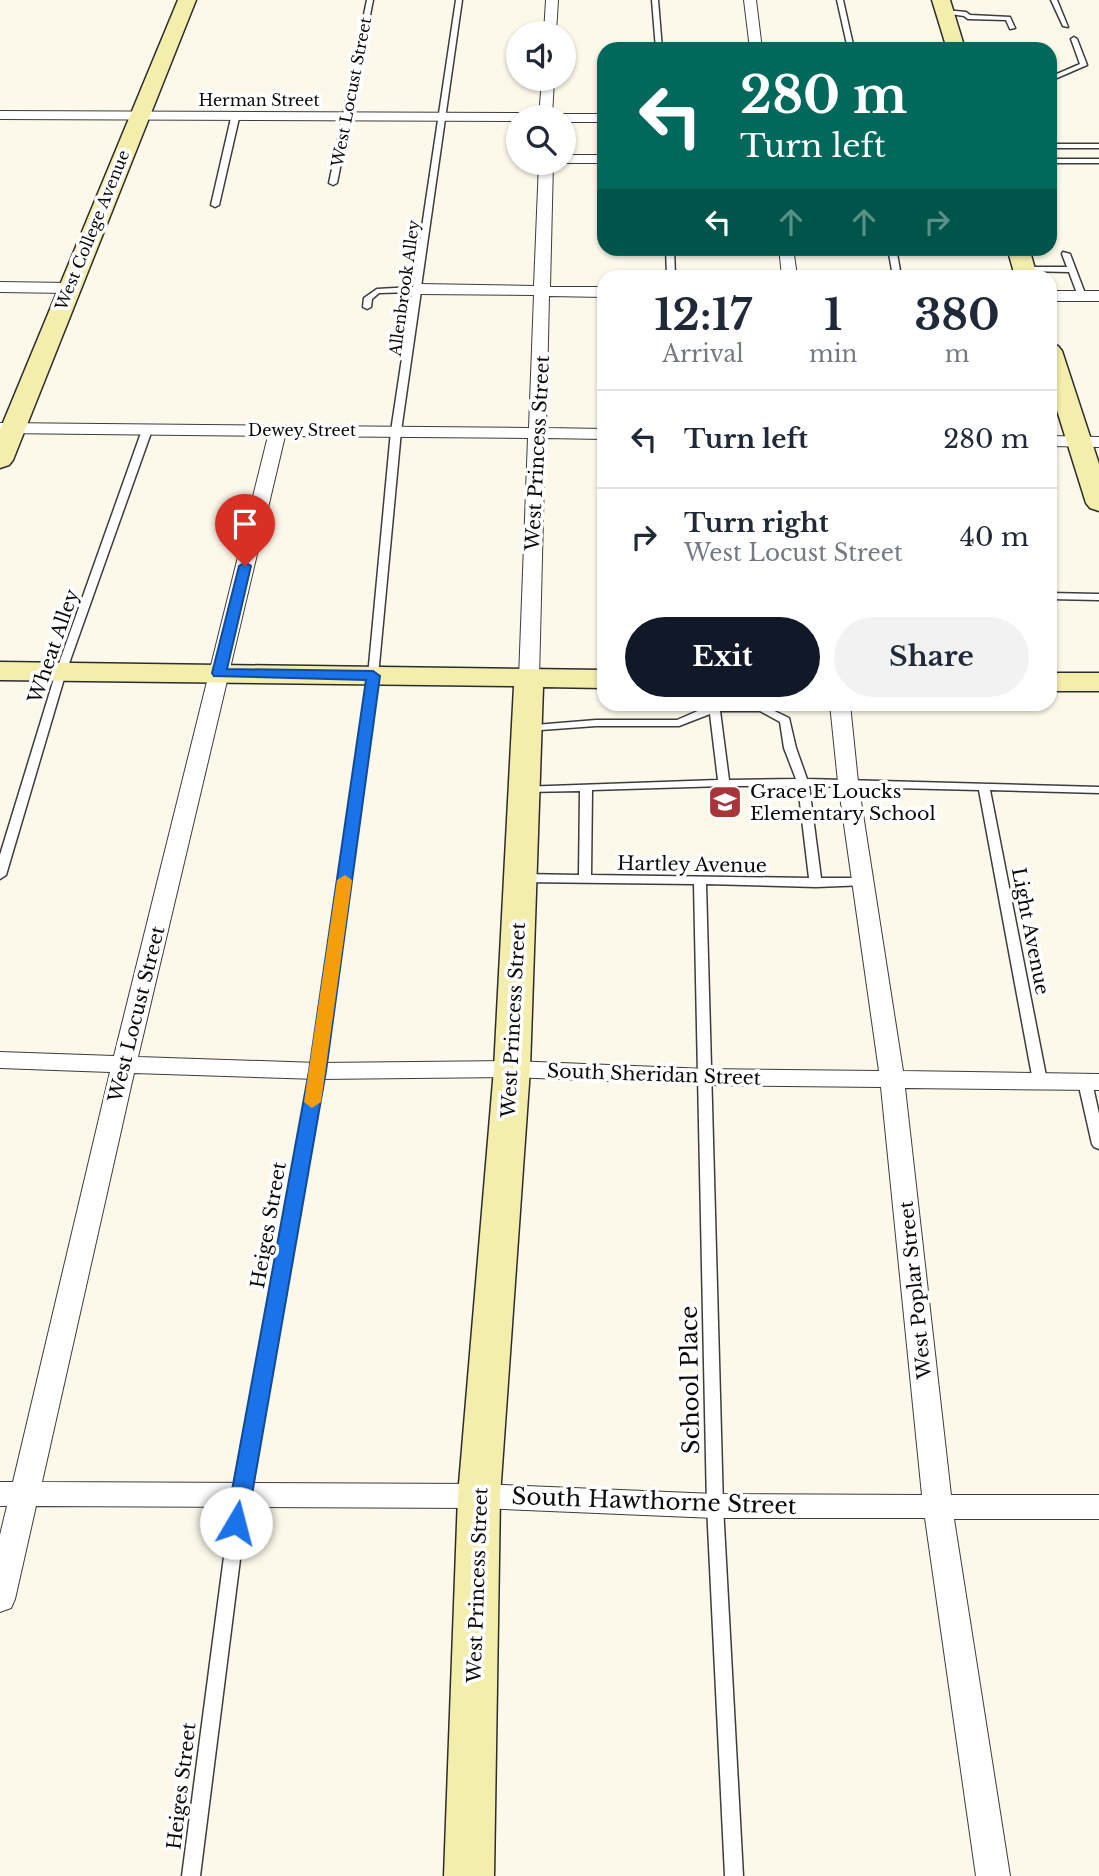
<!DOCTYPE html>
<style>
:root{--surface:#fff;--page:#f2f2f3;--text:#1f2937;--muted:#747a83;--line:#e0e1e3;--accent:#111827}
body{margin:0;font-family:"Libre Baskerville",serif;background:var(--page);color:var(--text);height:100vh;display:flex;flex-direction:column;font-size:26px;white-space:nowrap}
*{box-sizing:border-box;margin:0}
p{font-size:23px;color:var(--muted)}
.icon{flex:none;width:38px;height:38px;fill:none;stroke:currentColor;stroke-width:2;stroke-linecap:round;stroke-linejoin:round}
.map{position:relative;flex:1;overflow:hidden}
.drawer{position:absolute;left:597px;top:270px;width:460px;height:441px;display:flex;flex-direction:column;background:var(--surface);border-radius:21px;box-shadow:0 2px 5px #0004}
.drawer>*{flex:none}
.guide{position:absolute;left:597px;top:42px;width:460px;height:214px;border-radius:21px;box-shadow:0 2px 5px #0004;background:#00695c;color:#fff;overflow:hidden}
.controls{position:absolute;left:506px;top:21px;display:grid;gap:14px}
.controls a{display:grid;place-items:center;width:70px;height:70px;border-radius:50%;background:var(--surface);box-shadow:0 2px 5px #0004;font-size:35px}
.pin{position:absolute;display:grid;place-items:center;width:60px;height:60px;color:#fff;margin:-72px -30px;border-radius:50% 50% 50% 0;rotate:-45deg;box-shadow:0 0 7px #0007}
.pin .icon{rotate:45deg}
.me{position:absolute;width:77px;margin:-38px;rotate:8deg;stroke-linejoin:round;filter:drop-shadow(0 0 5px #0008)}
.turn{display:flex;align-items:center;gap:24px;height:147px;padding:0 28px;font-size:32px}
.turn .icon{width:91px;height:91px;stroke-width:2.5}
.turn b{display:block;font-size:49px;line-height:60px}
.lanes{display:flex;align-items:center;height:66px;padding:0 28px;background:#0003;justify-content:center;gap:35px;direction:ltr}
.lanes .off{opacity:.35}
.eta{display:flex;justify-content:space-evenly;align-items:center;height:119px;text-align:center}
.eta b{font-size:42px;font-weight:700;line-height:49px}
.button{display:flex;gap:14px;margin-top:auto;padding:14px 28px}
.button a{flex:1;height:80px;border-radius:42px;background:var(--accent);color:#fff;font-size:28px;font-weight:700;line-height:80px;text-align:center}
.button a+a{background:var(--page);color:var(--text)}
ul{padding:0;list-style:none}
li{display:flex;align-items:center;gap:21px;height:98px;padding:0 28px;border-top:2px solid var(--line)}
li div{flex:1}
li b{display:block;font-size:26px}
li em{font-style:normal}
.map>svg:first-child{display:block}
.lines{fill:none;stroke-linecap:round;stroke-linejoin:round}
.lane-casing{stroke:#3d3d3d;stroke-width:3}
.street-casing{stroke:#3d3d3d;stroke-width:2}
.secondary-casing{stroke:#2c2c2c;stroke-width:3}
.lane{fill:#fff;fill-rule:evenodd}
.street{fill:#fff;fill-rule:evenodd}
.secondary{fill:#f4eead;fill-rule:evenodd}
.route{fill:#1a73e8;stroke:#114b97;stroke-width:2}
.slow{fill:#f59e0b}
.labels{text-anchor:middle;stroke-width:7;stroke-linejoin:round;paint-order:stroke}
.far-street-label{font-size:16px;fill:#0a0a0a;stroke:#fff}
.street-label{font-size:19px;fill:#0a0a0a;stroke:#fff}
.poi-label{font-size:19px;fill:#0a0a0a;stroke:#fff;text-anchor:start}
.near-street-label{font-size:23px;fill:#0a0a0a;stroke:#fff}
</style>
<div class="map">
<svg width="1099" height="1876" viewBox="0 0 1099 1876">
<rect width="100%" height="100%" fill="#fcf9ea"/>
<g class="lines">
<!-- lane casing -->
<g class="lane-casing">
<path id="lane" d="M367,0H373L337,183L333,185L329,183Z
M456,0H462L421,287L423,289L421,291L401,431L378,676L325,1071L248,1496L200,1876H182L232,1496L311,1071L368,676L391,431L412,292L379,293L372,299L371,307L367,309L363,307L364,298L377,289L413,287Z
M652,0H658L662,49H656Z
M837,0H843L854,49H848Z
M1051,0H1057L1068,27L1063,26Z
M945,10L966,12L970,15L1010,17L1015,28L1010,29L1006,20L968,19L964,16L943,13V11Z
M1074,37L1077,39L1087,65L1050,81V77L1080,64L1071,39Z
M235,116L239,118L219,205L215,207L211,205L231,118Z
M1050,144H1099V148H1050Z
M1050,159H1099V163H1050Z
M666,248H674L675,276H667Z
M888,248H896L901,276H893Z
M1063,252L1070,254L1086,296L1085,298L1078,296L1069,272L1024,271L1020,269L1024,267H1067L1062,254Z
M147,427L152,430L66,672L6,875L0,879V855L56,672L142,430Z
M1050,593L1097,594H1099V600L1050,599Z
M709,704L762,705L789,718L796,748L807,779L1099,787V793L990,790L1047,1081L1040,1085L1033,1081L979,790L809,786L821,878H863L867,879L869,882L867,885L816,887L706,884L723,1506L743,1876H725L707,1506L694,884L521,882L515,878L521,874L579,875L580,791L525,792L519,789L521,787L718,780L710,714L679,726H596L527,731L523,730L522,728L523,726L596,720H677L709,706ZM720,711H760L780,722L784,748L796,779L729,780ZM724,786H798L809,878L591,875L592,790Z
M1085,1078L1092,1082L1099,1114V1149L1094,1147L1092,1144L1078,1082Z"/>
</g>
<!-- street casing -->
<g class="street-casing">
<path id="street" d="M546,0H558L556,33H544Z
M744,0H756L762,49H750Z
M542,79H554L552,117H539Z
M0,111L518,113L525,117H518V121L0,119Z
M564,114H604V122H564V117H558Z
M564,155H604V163H564Z
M539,163H553L550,287H604V297L549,296L546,428L604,429V439L545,438L539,678L529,684L519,678L528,438L285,436L138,1057L318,1063L512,1061L707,1069L879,1071L838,782L830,704H850L858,782L903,1071L1099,1074V1090L905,1088L951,1495H1099V1519H954L1010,1876H976L925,1518H715L479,1508L36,1506L15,1599L11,1608L0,1612V1535L7,1506H0V1482H13L110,1072L0,1068V1052L114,1056L268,436L0,433V423L529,428L534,295L419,294L411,289L419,284L534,286ZM134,1073L318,1079L512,1077L707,1085L881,1087L922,1495L715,1494L479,1484L42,1482Z
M779,248H793L797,276H782Z
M0,282L69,283L77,288L69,293L0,292Z
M1050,291H1099V301H1050Z
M1050,436L1099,437V447L1050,446Z"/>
</g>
<!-- secondary casing -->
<g class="secondary-casing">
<path id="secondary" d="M178,0H196L13,460L9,465L0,468V430Z
M932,0H950L965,49H947Z
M1007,248H1029L1037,276H1015Z
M1050,344L1058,346L1062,351L1099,464V511L1090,508L1086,503L1050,388Z
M0,662L604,670V688L543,687L530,1069L500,1496L494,1876H444L458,1496L494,1069L514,686L0,680Z
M1050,673H1099V691H1050Z"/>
</g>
<!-- lane -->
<use href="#lane" class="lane"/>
<!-- street -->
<use href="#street" class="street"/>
<!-- secondary -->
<use href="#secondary" class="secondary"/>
</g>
<!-- route -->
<path class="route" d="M245,562L251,566L227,669L373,671L380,676L326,1071L247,1523L244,1529L236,1531L229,1529L226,1523L309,1071L366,680L214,676L212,673L239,566Z"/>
<!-- slow -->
<path class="slow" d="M345,875L352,880L321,1102L312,1108L304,1102L337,880Z"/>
<!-- icons -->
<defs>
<g id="school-square" transform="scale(1.75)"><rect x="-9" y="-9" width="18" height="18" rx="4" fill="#a73539" stroke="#fff"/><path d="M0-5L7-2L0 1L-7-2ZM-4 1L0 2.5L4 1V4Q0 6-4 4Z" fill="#fff"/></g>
</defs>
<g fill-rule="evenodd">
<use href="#school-square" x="725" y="802"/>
</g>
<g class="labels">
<!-- far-street labels -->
<g class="far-street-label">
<text transform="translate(351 92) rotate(-79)" y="6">West Locust Street</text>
<text x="259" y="106">Herman Street</text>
<text transform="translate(92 230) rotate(-68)" y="6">West College Avenue</text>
<text transform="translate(404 288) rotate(-82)" y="6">Allenbrook Alley</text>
<text x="302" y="436">Dewey Street</text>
</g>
<!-- street labels -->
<g class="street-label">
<text transform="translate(537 453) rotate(-87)" y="7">West Princess Street</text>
<text transform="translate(53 646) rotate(-71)" y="7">Wheat Alley</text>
<text transform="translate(692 864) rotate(1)" y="7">Hartley Avenue</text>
<text transform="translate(1031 931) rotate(79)" y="7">Light Avenue</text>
<text transform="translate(136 1014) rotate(-76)" y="7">West Locust Street</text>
<text transform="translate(513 1020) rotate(-87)" y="7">West Princess Street</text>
<text transform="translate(654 1074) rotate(2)" y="7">South Sheridan Street</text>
<text transform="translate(268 1225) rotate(-80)" y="7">Heiges Street</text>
<text transform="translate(915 1290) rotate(-96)" y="7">West Poplar Street</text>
<text transform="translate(477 1585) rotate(-88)" y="7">West Princess Street</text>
<text transform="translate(181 1786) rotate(-83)" y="7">Heiges Street</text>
</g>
<!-- poi labels -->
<g class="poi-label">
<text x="750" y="798">Grace E Loucks<tspan x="750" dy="22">Elementary School</tspan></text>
</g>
<!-- near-street labels -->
<g class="near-street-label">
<text transform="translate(690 1380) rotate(-91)" y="8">School Place</text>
<text transform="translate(654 1501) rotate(2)" y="8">South Hawthorne Street</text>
</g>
</g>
</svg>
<div class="controls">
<a><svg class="icon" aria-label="sound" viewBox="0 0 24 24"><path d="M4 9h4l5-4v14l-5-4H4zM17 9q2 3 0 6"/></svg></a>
<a><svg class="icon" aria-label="search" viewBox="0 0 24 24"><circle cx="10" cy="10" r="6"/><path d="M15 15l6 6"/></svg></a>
</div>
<div class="pin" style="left:245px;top:566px;background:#d93025"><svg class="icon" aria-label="arrive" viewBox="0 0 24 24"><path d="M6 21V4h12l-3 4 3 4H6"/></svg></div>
<svg class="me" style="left:236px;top:1523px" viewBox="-20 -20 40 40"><circle r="19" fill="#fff"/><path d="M0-13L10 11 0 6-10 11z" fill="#1a73e8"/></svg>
<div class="guide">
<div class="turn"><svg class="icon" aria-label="left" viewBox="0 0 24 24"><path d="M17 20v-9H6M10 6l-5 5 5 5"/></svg><div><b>280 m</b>Turn left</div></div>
<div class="lanes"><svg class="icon" aria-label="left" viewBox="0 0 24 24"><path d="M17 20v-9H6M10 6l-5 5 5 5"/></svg><svg class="icon off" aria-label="ahead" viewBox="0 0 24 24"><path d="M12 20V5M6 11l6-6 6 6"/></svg><svg class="icon off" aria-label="ahead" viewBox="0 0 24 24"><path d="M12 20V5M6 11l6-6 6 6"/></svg><svg class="icon off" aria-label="right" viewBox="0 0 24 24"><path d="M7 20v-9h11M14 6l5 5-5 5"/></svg></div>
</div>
<section class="drawer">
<div class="eta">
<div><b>12:17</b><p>Arrival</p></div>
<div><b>1</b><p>min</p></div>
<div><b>380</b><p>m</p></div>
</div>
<ul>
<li><svg class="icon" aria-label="left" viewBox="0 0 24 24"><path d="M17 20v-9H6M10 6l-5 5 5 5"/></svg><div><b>Turn left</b></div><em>280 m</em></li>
<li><svg class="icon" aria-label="right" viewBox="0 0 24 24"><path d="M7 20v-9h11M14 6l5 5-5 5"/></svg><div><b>Turn right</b><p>West Locust Street</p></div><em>40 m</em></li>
</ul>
<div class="button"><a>Exit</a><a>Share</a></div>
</section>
</div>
